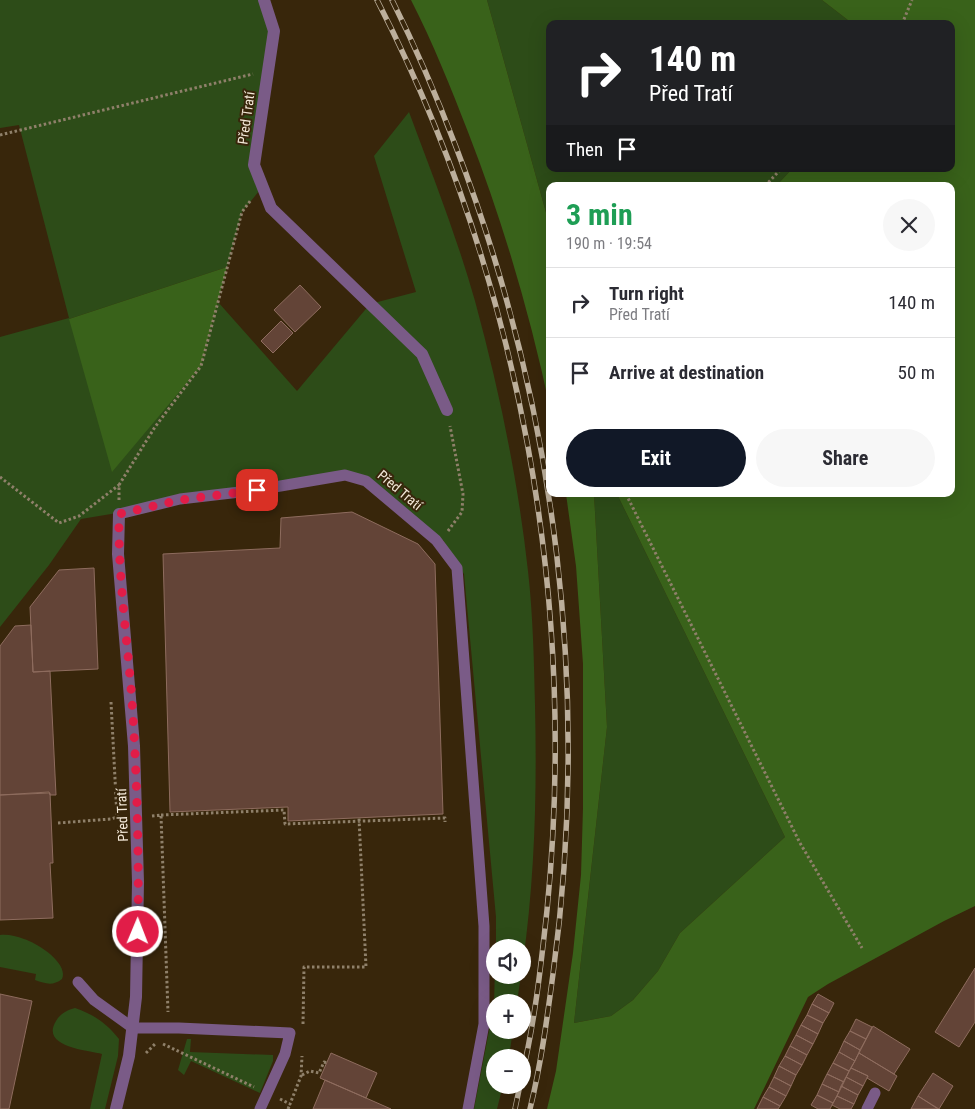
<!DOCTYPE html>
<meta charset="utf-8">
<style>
:root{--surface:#fff;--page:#f7f7f7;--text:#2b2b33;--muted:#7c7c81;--line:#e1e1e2;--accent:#111827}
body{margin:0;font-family:"Roboto Condensed",sans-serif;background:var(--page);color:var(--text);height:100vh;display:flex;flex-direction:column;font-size:19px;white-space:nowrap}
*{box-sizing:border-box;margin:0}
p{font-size:16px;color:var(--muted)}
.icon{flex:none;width:28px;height:28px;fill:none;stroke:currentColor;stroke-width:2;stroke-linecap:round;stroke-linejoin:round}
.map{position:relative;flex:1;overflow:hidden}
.side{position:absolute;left:546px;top:182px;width:409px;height:315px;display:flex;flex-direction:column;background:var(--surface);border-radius:10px;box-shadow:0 5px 20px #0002}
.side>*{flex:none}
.guide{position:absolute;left:546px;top:20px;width:409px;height:152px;border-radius:10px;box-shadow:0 5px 20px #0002;background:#202124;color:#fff;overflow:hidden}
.tools{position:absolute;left:486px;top:939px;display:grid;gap:10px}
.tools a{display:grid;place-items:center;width:45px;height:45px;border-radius:50%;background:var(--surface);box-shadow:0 5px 20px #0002;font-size:25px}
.pin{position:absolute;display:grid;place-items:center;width:42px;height:42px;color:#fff;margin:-21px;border-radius:10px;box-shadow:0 2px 8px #0006}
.me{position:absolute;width:55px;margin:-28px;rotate:1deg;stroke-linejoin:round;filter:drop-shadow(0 0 4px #0008)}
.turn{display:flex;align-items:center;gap:18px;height:105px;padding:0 20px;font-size:22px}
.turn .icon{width:65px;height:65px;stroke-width:2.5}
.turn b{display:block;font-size:35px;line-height:42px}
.then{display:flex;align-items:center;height:48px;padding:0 20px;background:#0003;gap:10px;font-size:19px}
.round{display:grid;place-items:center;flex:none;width:52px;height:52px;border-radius:26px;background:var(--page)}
.head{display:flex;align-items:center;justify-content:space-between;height:85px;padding:0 20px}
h1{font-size:30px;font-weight:700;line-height:38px;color:#1e9e55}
.button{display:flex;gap:10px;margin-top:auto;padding:10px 20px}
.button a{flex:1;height:58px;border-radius:30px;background:var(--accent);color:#fff;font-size:20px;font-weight:700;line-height:58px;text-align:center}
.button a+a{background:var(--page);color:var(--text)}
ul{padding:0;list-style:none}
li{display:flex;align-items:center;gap:15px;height:70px;padding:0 20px;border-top:1px solid var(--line)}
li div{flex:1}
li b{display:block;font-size:19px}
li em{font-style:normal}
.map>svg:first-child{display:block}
.green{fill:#2d4c18}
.forest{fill:#39621a}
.building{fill:#634437;stroke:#8e6c5e}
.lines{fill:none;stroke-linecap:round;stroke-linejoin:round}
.path{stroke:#8f806a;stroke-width:3;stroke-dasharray:2.5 2.5;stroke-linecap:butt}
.service{stroke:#7a5b87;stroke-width:11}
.minor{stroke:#7a5b87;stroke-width:12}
.rail-casing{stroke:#bcaf9c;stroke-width:5.5}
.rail{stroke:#38260b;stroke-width:4;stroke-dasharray:11;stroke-linecap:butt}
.route{stroke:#e11d48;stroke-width:9;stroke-dasharray:0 16.2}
.labels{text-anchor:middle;stroke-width:4;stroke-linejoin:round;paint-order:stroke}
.street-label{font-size:14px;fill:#f3e8d8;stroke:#38260b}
</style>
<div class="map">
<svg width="975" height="1109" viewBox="0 0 975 1109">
<rect width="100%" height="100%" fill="#38260b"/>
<!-- green -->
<path class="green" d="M0,0H264L274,31L254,165L263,186L242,212L227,267L69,319L201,366L218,302L297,391L370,304L416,292L374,156L409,112C432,174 457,237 475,301C499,389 518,480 528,571C533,615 534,661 535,705C537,791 535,877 523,962L522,948L496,947V917L464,574L443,540H436L366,481L345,475L81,519L49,565L0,627V337L69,318L19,125L0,128Z
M487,0H822L853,24H550V169H792L776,186H550V227Z
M594,494H617L785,837L680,933L658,971L633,1000L611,1016L574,1023L607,727Z
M0,935C8,934 16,936 24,939C37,943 69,963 62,979C53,986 46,984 35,980L36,974L0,967Z
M495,966V975H521L517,1002H495V1030H513L509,1057L495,1058V1085H503L497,1109H474L494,1005Z
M75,1008C95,1015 106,1023 119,1039L118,1056L105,1109H90L102,1054C87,1050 40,1047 56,1021C60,1014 67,1010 75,1008Z
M187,1039H191L190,1052L273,1055V1061L260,1093L191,1061L184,1075L178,1070Z"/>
<!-- forest -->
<path class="forest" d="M411,0H487L550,227V408C530,314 503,222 468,132C451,88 433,43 411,0Z
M822,0H975V906L944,921L828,984L808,997L754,1109H547L556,1071L573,953L581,875L583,808V664L576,566L566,494H594L607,727L574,1023L611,1016L633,1000L658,971L680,933L785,837L617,494H951V186H776L792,169H951V24H853Z
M227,267L201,366L112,472L69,319Z"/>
<!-- building -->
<path class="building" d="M300,285L321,307L295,332L274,310Z
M281,321L293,333L273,353L261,341Z
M352,512L418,544L435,564L443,814L288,821V807L170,812L163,554L280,548L281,518Z
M94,568L98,669L33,672L30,607L59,570Z
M31,625L33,672L50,671L56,795H50L49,792L0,795V646L15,626Z
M50,793L53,863H50L53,918L0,920V795Z
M975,968V1022L959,1047L935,1032Z
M0,994L32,1001L9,1109H0Z
M818,994L834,1003L829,1013L812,1004Z
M812,1004L829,1013L823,1023L807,1015Z
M807,1015L823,1023L818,1034L801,1025Z
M856,1019L872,1027L866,1039L850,1031Z
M801,1025L818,1034L813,1044L796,1035Z
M873,1026L910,1049L894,1074L859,1053Z
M850,1031L866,1039L860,1050L844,1041Z
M796,1035L813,1044L807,1055L790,1046Z
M844,1041L860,1050L855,1061L839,1052Z
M790,1046L807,1055L802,1065L785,1056Z
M839,1052L855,1061L849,1071L833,1063Z
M331,1053L377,1073L366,1098L320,1078Z
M859,1053L897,1076L889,1091L867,1078L868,1076L851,1068Z
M785,1056L802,1065L796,1075L779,1066Z
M833,1063L849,1071L844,1082L827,1074Z
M779,1066L796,1075L791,1086L774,1077Z
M851,1068L868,1076L863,1086L846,1077Z
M933,1073L953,1086L939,1109L918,1096Z
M827,1074L844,1082L839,1092L822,1084Z
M774,1077L791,1086L786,1096L769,1087Z
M846,1077L863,1086L858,1095L841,1086Z
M325,1080L366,1098L391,1109H313Z
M822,1084L839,1092L833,1103L817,1095Z
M841,1086L858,1095L854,1104L837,1096Z
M769,1087L786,1096L780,1106L763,1097Z
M817,1095L833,1103L830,1109H818L811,1105Z
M837,1096L854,1104L851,1109H840L832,1105Z
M918,1096L938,1109H911Z
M763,1097L780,1106L778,1109H757Z"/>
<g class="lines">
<!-- path -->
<path class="path" d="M902,24L912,0
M0,135L253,74
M765,186L781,169
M0,477L59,523L79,516L119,485
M626,494L800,843L862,948
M119,500V485L155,427L201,366L242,212L251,200
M448,531L462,512L463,494L450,426
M111,702L117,817H121
M161,815L284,810L285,824L445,818V822
M152,816L161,815L168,1012
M58,823L111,819L117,817
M303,1024L304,967H366L359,818
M163,1044L254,1087
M146,1053L155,1044
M302,1075L310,1071L319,1073L324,1062L327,1063
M280,1099L290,1104L301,1076L302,1056
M288,1109L290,1104"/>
<!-- service -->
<path class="service" d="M119,514L180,499L257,490L345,475L366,481L436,540L457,568L484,926V1024L468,1109
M78,982L94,1000L133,1028H179L290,1033L285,1054L260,1109
M867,1109L875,1093"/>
<!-- minor -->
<path class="minor" d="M264,0L274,31L254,165L271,208L422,354L447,410
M116,1109L129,1056L136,997L138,882L134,746L118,554L119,514"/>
<!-- rail casing -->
<g class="rail-casing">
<path id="rail" d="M377,0C520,278 578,600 547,910C541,965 535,1021 522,1075
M392,0C416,48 437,97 456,147C557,410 591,694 553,974C547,1019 541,1064 530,1109
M515,1109L520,1085"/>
</g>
<!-- rail -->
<use href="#rail" class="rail"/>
</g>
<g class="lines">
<!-- route -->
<path class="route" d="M138,932C139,850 137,769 131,688C126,630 118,573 119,514L180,500L257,490"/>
</g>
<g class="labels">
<!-- street labels -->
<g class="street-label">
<text transform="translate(246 118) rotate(-82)" y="5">Před Tratí</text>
<text transform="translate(400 490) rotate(40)" y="5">Před Tratí</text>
<text transform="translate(122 815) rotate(-92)" y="5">Před Tratí</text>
</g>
</g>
</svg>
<div class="tools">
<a><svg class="icon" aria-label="sound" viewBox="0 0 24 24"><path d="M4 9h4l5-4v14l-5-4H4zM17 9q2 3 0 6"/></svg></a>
<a>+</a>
<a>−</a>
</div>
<div class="pin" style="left:257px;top:490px;background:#d93025"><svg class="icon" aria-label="arrive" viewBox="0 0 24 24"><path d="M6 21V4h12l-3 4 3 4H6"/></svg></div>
<svg class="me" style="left:138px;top:932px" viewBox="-20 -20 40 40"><circle r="17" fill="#e11d48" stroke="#fff" stroke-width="3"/><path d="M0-11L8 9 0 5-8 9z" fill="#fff"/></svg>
<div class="guide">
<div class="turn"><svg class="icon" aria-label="right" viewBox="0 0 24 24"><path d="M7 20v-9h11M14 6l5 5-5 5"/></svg><div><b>140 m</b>Před Tratí</div></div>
<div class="then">Then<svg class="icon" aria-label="arrive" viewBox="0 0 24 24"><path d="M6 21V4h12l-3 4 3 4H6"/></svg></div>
</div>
<section class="side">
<div class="head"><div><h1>3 min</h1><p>190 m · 19:54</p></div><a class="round"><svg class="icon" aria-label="close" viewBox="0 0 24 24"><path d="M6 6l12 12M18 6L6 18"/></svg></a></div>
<ul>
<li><svg class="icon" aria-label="right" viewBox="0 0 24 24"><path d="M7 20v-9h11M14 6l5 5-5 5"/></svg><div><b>Turn right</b><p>Před Tratí</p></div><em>140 m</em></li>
<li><svg class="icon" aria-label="arrive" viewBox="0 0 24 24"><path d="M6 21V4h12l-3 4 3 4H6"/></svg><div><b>Arrive at destination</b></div><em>50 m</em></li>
</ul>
<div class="button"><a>Exit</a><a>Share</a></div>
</section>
</div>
